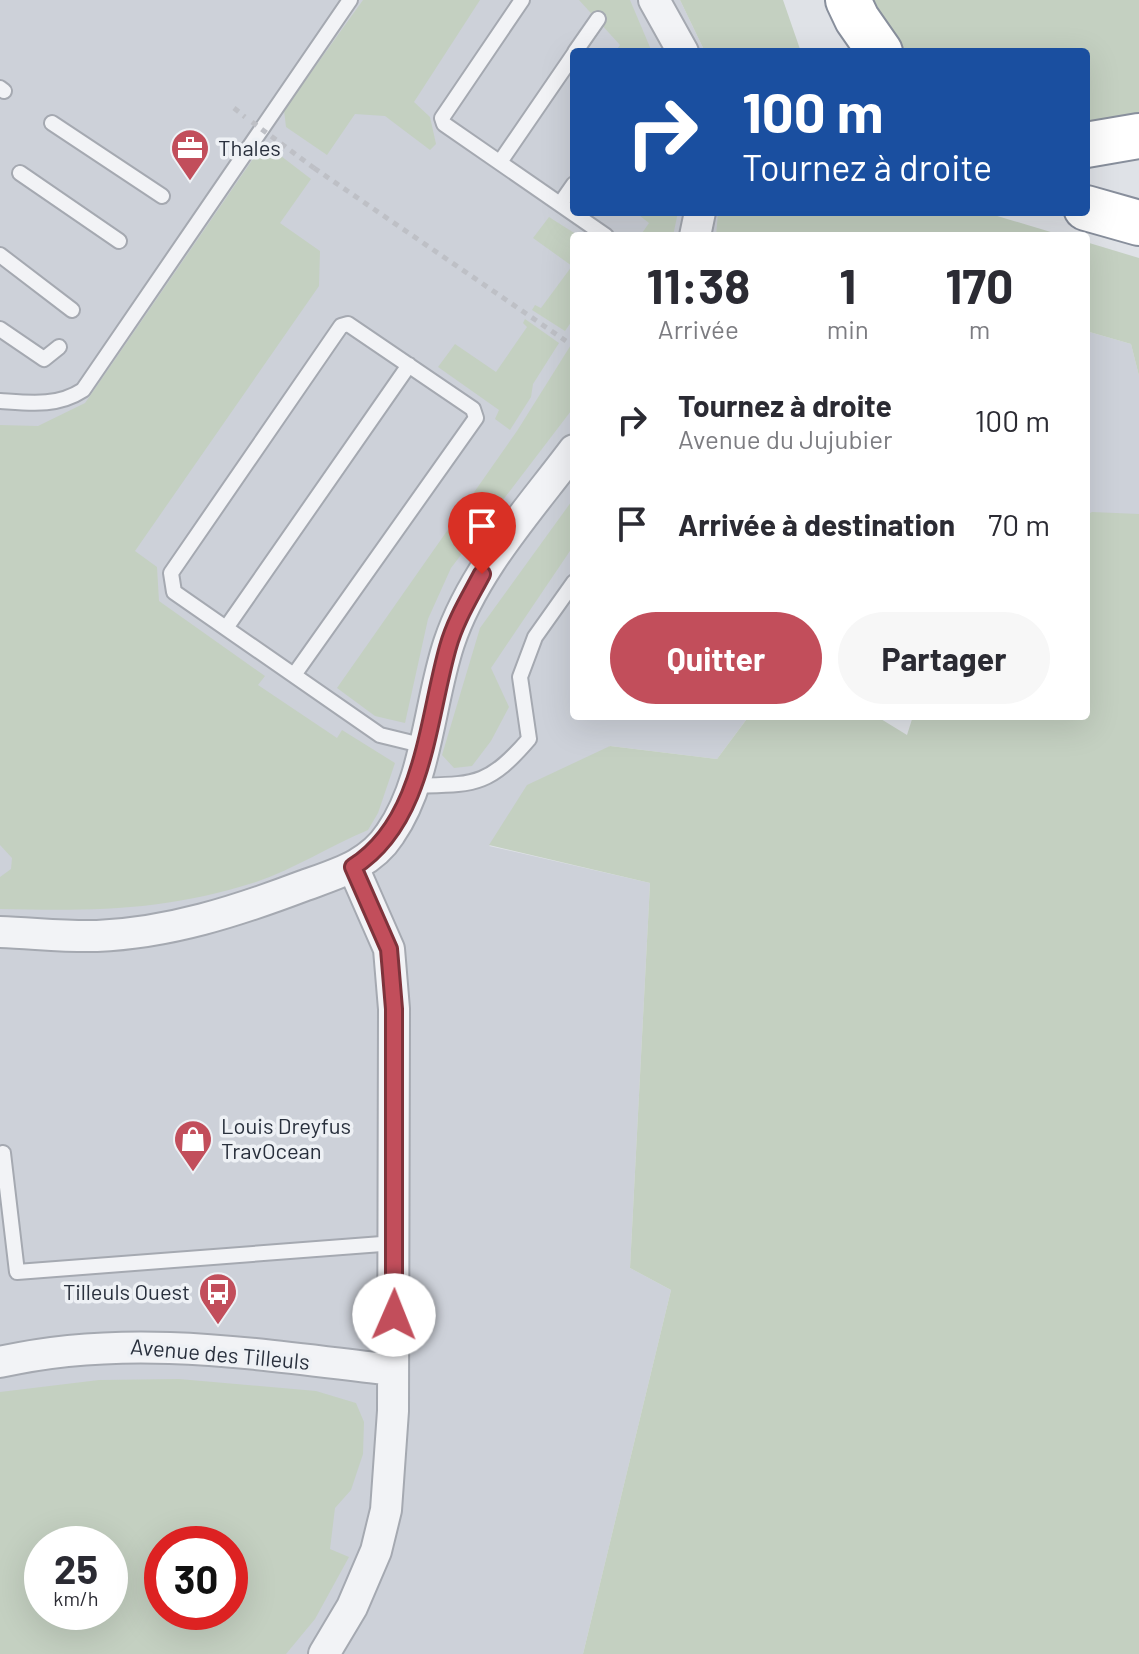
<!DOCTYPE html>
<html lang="fr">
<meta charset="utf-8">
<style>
:root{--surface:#fff;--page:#f7f7f7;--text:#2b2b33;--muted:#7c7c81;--accent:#c24e5b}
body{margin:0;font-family:Barlow,sans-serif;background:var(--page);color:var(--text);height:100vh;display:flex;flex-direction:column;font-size:30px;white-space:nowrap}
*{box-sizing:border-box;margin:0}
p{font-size:26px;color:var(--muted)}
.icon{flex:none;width:44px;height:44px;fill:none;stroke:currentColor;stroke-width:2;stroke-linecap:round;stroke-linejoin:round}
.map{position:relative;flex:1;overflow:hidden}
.details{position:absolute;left:570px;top:232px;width:520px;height:488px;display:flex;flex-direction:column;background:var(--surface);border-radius:8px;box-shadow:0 8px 32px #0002}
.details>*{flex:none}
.top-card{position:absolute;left:570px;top:48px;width:520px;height:168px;border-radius:8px;box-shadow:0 8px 32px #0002;background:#1a4fa0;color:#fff;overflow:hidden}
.speed{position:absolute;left:24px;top:1526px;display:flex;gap:16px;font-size:40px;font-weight:700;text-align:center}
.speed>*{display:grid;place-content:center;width:104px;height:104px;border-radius:50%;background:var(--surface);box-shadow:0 8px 32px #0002;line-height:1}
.speed small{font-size:20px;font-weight:400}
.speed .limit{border:12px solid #d22;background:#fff;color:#111}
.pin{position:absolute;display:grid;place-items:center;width:68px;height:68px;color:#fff;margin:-82px -34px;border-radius:50% 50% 50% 0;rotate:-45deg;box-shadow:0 0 8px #0007}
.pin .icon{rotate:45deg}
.me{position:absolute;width:88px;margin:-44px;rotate:1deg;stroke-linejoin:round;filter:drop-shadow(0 0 6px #0008)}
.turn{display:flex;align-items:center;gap:28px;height:168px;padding:0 40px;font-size:36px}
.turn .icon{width:104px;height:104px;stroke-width:2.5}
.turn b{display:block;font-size:56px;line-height:68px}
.eta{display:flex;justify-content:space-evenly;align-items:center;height:136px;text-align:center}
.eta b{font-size:48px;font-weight:700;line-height:56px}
.action{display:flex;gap:16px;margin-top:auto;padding:16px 40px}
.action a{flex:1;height:92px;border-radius:48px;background:var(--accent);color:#fff;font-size:32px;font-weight:700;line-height:92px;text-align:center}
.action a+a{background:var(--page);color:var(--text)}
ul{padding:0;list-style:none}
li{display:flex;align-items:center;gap:24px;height:104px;padding:0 40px}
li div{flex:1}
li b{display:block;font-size:30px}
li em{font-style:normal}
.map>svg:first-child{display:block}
.built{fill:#cdd1d9;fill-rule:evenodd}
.green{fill:#c4d0c1;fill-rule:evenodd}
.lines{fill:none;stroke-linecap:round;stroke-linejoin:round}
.lane-casing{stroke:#a5a9b1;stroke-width:18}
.street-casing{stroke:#a5a9b1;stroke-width:34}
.highway-casing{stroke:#888f9c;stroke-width:48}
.path{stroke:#bec0c6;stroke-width:5;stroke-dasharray:6 6;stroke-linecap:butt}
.lane{stroke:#f2f3f6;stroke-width:14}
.street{stroke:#f2f3f6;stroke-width:30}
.highway{stroke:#fff;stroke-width:44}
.path-bridge{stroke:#bec0c6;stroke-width:5;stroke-dasharray:6 6;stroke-linecap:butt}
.route-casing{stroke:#7e333b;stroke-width:20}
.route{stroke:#c24e5b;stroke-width:14}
.labels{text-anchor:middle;stroke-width:7;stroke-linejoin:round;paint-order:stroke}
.poi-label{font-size:22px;fill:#29303d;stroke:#eef1f5;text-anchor:start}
.street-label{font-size:22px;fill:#29303d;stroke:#eef1f5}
</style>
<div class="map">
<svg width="1139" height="1654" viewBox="0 0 1139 1654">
<rect width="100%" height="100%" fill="#dfe2e7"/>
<!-- built -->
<path class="built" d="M0,0H680L705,52H574V212H809L824,236H574V716H749L717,759L610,746L489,846L650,883L630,1268L671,1290L583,1654H0ZM42,1544H110V1612H42ZM162,1544H230V1612H162Z
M1086,331L1131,344L1139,376V514L1086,515Z"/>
<!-- green -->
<path class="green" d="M363,0H480L414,102L430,117L436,144L430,150L385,116L355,114L327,155L286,127L284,110Z
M579,0H630L652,52H615L620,45Z
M680,0H783L801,52H705Z
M865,0H1139V120L1086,135V52H901Z
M264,143L311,179L280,223L320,251L319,286L135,551L157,567L159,601L265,676L258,685L337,738L342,730L395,763L378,813L368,830C330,846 294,869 256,882C166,911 93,911 0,909V877L11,869L12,858L0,845V425L38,426L85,403Z
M635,212H678L673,236H640L649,223Z
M718,212H984L1064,236H716Z
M549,217L579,236H574V318L565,331L532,310L535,305L541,308L572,266L533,238Z
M1086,242L1139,258V376L1131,344L1086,331Z
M525,319L559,343L533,384L531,397L510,430L495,419L499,410L438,367L455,344L496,372L527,327L523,323Z
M574,340V407L451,568L428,619L405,723L375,716L337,688L517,431Z
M574,498V545L491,668L509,707L491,741L472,766L454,768L442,755L480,628Z
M1092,512L1139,514V1654H583L671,1290L630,1268L650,883L489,845L527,785L610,746L717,759L749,716H876L907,735L913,716H1086V515Z
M179,1379L316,1391L356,1403L364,1422L363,1454L351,1490L335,1508L330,1549L349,1557L315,1619L286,1654H0V1392L99,1380ZM42,1544H110V1612H42ZM162,1544H230V1612H162Z"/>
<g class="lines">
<!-- lane casing -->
<g class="lane-casing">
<path id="lane" d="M522,0L442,118L444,124L606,236
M575,52L598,19
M0,88L4,91
M52,123L162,196
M500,162L574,54
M20,173L119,241
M560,204L574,184
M0,255L72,310
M0,329L44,359L59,347
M0,401C29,403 57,407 83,390L350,0
M226,628L409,365
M294,675L476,418L473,409L348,324L341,326L171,573L174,592L380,735L425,746
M412,786C473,784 487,788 529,739L520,677L535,637L574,582
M3,1153L17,1272L395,1243"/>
</g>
<!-- street casing -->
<g class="street-casing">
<path id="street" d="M654,0L683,52
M695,236L700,212
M0,932C32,933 65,937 97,936C169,933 237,911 303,886C336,874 370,865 390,834C427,781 429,703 449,643C473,571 529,510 574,450
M0,1362C131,1332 261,1355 393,1370
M324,1654L352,1607L376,1551L386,1510L393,1411L394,1009L389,949L353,867"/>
</g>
<!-- highway casing -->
<g class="highway-casing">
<path id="highway" d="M848,0L857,19L880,52
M1086,145L1139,136
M1086,208L1139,223"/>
</g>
<!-- path -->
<path class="path" d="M234,108L245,117
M314,168L566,341"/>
<!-- lane -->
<use href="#lane" class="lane"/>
<!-- street -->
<use href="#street" class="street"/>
<!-- highway -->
<use href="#highway" class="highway"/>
<!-- path-bridge -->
<path class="path-bridge" d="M252,122L314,168"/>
</g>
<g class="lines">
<!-- route casing -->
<g class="route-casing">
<path id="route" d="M394,1315V1009L389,949L353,867C424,822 427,721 448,647C455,621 470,597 482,574"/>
</g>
<!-- route -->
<use href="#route" class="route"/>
</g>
<!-- icons -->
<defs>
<g id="office-pin" transform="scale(2)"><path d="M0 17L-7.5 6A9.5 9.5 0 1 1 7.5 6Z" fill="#c24e5b" stroke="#eef1f5"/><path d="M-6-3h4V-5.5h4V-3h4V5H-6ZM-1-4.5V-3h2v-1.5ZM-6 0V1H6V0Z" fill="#fff"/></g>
<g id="shop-pin" transform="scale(2)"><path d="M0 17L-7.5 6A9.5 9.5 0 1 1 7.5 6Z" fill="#c24e5b" stroke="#eef1f5"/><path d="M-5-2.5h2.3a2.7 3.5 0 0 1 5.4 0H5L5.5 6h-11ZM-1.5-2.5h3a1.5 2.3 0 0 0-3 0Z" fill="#fff"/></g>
<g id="bus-pin" transform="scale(2)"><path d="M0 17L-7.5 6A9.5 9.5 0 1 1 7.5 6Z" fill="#c24e5b" stroke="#eef1f5"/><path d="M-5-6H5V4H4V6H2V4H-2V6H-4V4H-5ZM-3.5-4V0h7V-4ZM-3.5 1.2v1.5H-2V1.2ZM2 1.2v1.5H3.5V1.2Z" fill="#fff"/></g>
</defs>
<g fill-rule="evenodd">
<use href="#office-pin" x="190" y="148"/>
<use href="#shop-pin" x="193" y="1139"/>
<use href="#bus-pin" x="218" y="1292"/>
</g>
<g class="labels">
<!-- poi labels -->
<g class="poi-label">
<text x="218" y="156">Thales</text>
<text x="221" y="1134">Louis Dreyfus<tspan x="221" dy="25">TravOcean</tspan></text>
<text x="190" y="1300" text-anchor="end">Tilleuls Ouest</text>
</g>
<!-- street labels -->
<g class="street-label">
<text transform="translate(220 1354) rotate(5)" y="8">Avenue des Tilleuls</text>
</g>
</g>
</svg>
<div class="speed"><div>25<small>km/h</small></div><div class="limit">30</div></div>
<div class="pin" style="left:482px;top:574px;background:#d93025"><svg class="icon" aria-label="arrive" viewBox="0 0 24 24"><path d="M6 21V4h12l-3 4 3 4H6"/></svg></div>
<svg class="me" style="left:394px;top:1315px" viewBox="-20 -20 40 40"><circle r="19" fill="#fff"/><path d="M0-13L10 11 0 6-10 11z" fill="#c24e5b"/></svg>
<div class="top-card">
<div class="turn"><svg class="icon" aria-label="right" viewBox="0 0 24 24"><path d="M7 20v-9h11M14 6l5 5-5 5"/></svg><div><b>100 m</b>Tournez à droite</div></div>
</div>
<section class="details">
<div class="eta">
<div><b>11:38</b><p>Arrivée</p></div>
<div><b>1</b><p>min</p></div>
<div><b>170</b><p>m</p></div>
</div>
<ul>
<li><svg class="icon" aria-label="right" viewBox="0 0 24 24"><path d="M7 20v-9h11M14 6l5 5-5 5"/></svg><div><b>Tournez à droite</b><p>Avenue du Jujubier</p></div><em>100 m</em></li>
<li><svg class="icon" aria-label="arrive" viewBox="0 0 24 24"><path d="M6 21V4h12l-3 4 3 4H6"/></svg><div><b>Arrivée à destination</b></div><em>70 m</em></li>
</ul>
<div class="action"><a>Quitter</a><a>Partager</a></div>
</section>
</div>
